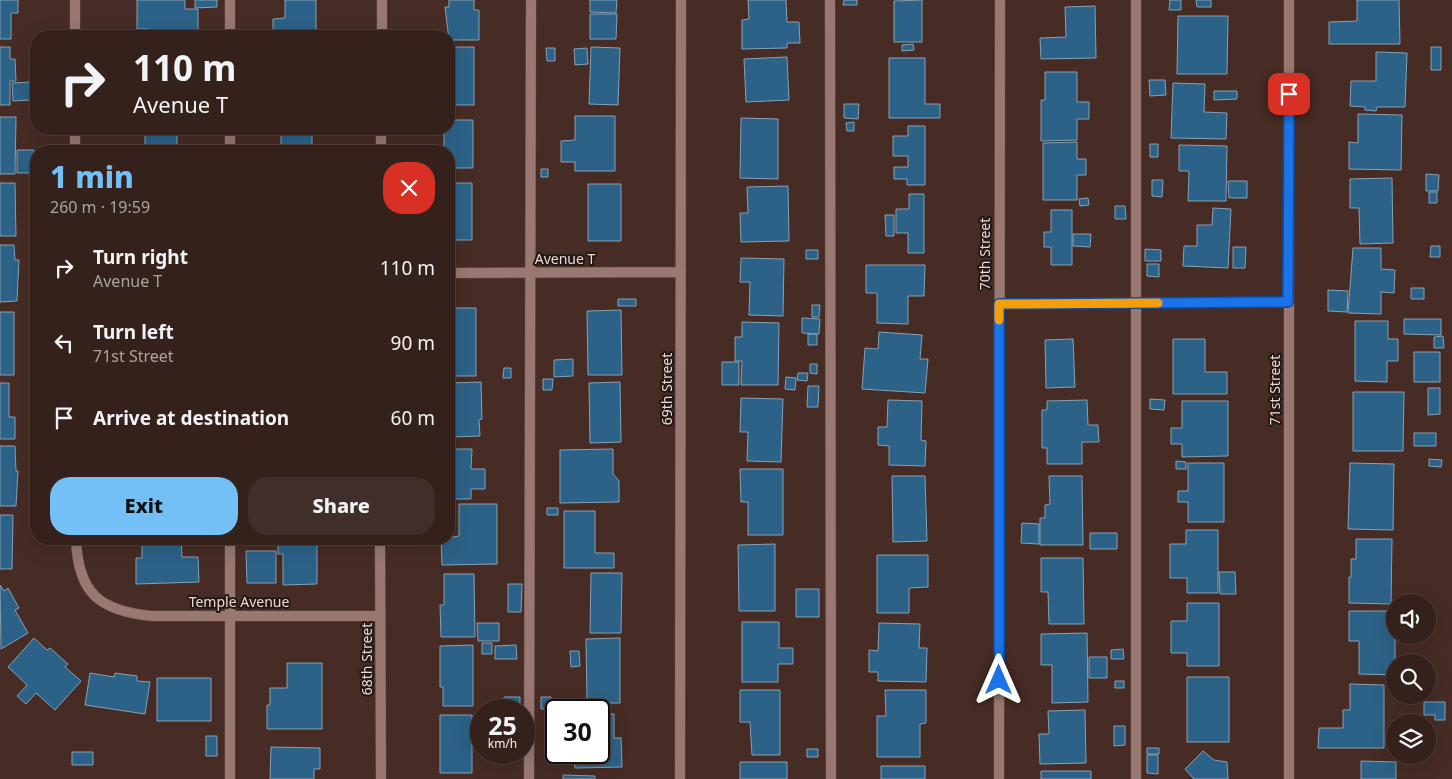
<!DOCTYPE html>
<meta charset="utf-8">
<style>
:root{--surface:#34211c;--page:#3f2e29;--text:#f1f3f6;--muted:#a9a3a3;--line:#4e3e3b;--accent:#74c0f6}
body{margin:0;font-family:"Noto Sans",sans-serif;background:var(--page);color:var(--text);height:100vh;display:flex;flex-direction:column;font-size:19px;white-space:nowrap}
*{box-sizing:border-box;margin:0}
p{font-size:16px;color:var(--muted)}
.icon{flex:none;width:28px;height:28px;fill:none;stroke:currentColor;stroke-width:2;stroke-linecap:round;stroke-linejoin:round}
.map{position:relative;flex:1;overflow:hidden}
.drawer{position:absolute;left:30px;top:145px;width:425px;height:400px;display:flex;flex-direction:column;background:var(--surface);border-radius:20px;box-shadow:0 5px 20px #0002,0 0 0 1px var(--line)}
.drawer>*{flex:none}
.hud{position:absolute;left:30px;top:30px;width:425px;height:105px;border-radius:20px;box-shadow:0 5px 20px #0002,0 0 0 1px var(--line);background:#34211c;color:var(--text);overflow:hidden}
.fabs{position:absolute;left:1386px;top:594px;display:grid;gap:10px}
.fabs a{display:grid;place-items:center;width:50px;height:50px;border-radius:50%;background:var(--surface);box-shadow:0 5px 20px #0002,0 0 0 1px var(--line);font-size:25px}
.speed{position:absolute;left:470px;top:699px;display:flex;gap:10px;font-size:25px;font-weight:700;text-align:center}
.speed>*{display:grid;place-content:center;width:65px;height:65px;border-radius:50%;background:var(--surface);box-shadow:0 5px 20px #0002,0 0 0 1px var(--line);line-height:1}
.speed small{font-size:12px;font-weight:400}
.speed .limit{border:2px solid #111;border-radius:8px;background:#fff;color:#111}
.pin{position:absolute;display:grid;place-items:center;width:42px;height:42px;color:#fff;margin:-21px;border-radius:10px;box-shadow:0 2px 8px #0006}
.me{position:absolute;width:55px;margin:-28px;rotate:0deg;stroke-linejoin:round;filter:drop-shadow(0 0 4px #0008)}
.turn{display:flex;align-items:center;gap:18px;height:105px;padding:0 20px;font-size:22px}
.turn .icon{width:65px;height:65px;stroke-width:2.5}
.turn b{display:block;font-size:35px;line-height:42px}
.round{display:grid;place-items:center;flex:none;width:52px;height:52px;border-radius:20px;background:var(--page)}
.summary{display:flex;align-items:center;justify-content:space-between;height:85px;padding:0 20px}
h1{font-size:30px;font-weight:800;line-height:38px;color:var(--accent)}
.action{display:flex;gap:10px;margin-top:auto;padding:10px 20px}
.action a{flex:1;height:58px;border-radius:20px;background:var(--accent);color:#111;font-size:20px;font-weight:800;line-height:58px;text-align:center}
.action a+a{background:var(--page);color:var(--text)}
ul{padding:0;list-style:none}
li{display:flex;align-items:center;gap:15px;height:75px;padding:0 20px}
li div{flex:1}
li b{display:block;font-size:19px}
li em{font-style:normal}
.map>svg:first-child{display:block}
.building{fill:#2c6287;stroke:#86a1b5}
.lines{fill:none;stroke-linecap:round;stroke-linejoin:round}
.lane-casing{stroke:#614a45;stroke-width:11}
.street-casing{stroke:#614a45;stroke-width:11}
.lane{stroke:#987870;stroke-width:10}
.street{stroke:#987870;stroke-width:10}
.route-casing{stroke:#114b97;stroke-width:12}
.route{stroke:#1a73e8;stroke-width:9}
.slow{stroke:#f59e0b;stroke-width:9}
.labels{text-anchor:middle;stroke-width:4;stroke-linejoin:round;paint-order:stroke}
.street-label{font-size:14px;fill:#ebd9d5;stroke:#241815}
</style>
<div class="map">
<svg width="1452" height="779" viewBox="0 0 1452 779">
<rect width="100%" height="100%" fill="#462c25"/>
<!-- building -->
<path class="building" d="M0,0H18V13H11V39H0Z
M137,0H185V9H198V33H187V36H128V33L149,32V29H137Z
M195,0H217V7L195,8Z
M285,0H316V36H273V19L285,18Z
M449,0H474V10H479V40H449L445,7H449Z
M590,0H617L616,13L590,12Z
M748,0H786L787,22H799L800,43H787V48L742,49V20L749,19Z
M844,0H857V5H843Z
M922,0V42H894V1Z
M1170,0H1181V10H1169Z
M1196,0H1211V7H1197Z
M1357,0H1399L1400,44H1329V22L1357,21Z
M1095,6L1096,58L1041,59L1040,38L1066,37L1065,7Z
M590,14H617L616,39H590Z
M1178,16H1228L1227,74H1177Z
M913,44L914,50L902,51V45Z
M0,47H10V59H15L16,81H10V105H0Z
M449,47H474V105H449Z
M591,47L620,48L618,105L589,104Z
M1431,47H1441V70H1431Z
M546,48H555V61H547Z
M587,48L588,64L575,65L574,49Z
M1376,52L1407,53L1405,107H1377L1376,111L1365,110V107L1350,106L1351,81H1376Z
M787,57L789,100L746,102L744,59Z
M889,58H925V104H940V118H889Z
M1045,72H1077V102H1089V119H1077V140L1041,141V100H1045Z
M1149,80H1165L1166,95L1150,96Z
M30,82V100L13,101L12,83Z
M1173,83L1205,84L1204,112L1227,113L1226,139L1171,138Z
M1214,91H1237V99L1214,100Z
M844,104H859L858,119L844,118Z
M1358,114L1402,115L1401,170L1349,169V142L1358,143Z
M575,116H615V171H575V162H561V141L575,140Z
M0,117H16L15,174H0Z
M741,118L778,119V179L740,178Z
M449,120H473V168H449V151H444V129H449Z
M854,122V131H847L846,123Z
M908,126H925V185H907V179H894V167H908V156H893V136H908Z
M145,129H177V151H145Z
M281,129H312V151H281Z
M1077,142V159H1086V175H1077V200H1043V143Z
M1150,144H1158V157H1150Z
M1179,145L1227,146L1226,201H1188L1189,171H1179Z
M17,150H34V173H17Z
M541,169H548V177H541Z
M1426,174L1439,175L1438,191H1426Z
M1392,178L1393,243L1360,244L1359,208H1350V179Z
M1152,180H1163L1162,197L1152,196Z
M1228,181H1247V198H1229Z
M0,183H15L16,236H0Z
M449,183H472V240H449Z
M588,184H621V241H588Z
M788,186L789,241L741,242L740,213H748L747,187Z
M1429,192H1437V203H1429Z
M909,194H924V253H908V233H896V209H909Z
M1088,198L1089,205L1080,206L1079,199Z
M1115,206H1125L1126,219H1115Z
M1213,208L1231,209L1228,268L1183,266L1184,246H1197V225H1212Z
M1051,210H1072V265H1051V247H1044V232H1051Z
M885,215H894V236H886Z
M1073,234H1091L1090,247L1073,246Z
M0,245H14L15,260H19L17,301L0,302Z
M1431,246H1440V257H1430Z
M1233,247H1246L1245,268H1233Z
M1353,248H1381V269L1395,270L1394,293L1381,292V314L1348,313Z
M1145,249L1161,250V261H1145Z
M806,250H818V259H806Z
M741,258L784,259L783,316L749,315L750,282H740Z
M1147,264H1159V277L1147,276Z
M866,265H925L924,296H908V324L877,323V293H866Z
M1411,288H1424V299H1411Z
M1328,290L1348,291L1347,312L1328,311Z
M618,299H636V306H618Z
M812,305H820L819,317H812Z
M449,308H476V376H449Z
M621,310L622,375H588L587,311Z
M0,312H14V375H0Z
M802,318L820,319L819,334L802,333Z
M1404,319H1441V335L1404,334Z
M1355,321H1388V339H1398V361H1387V382L1355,381Z
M742,322L779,323L778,385H741L742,361H735V337H742Z
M879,332L922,335L920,359H928L925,393L862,389L865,348L878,349Z
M808,334H817V345H808Z
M1443,336L1444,348H1434V337Z
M1073,339L1075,387L1046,388L1045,340Z
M1173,339H1205V372H1227V394H1173Z
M1414,352H1440V382H1414Z
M573,359V376L554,377V360Z
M722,362H739V385H722Z
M810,364H817V374L810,373Z
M504,368H511V378H503Z
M798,373H808L807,381L797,380Z
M786,377L796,378L795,390L785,389Z
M543,379H553L552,390H543Z
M481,382L482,419L479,420L480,436L451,437L449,383Z
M620,382L621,442L590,443L589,383Z
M0,383H9V417H15V439H0Z
M808,386H819L818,407H807Z
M1428,388H1440V414L1428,415Z
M1353,392H1404L1403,451H1353Z
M741,398L783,399L781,462L747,461L748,432H740Z
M1150,399L1165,400L1164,410L1150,409Z
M888,400L922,401L921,440L926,441L925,466L889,465V446L878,445V427H887Z
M1087,400L1088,425H1098L1099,442H1082V464H1047V448H1042V410H1047V401Z
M1182,401H1228V456L1182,457V444H1171V428H1182Z
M1414,433H1436V446H1414Z
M0,446H15L16,471H18L16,506H0Z
M449,449H472L471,469H485V489H471V499H449Z
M613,449V474L619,481V502L560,503V450Z
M1429,459L1442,460L1441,467L1429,466Z
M1176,461L1186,462V469H1176Z
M1188,463H1224V522H1188V502H1178V491H1188Z
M1350,463L1394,464L1393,530L1348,529Z
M740,469H783V535H748V502H741Z
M892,476H925L927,541L893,542Z
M1049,476H1082L1083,545H1040V518H1045V505L1050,504Z
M459,504H497V564L442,565L441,539L459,536Z
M547,508H558V515H547Z
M564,511H595V553H614V568H564Z
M0,515H13L12,569H0Z
M1022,523L1039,524V544L1021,543Z
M1186,530H1218V593H1187V578H1170V544H1186Z
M1090,533H1117V549H1090Z
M142,539H181L182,557H198L199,582L136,584V558H142Z
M278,539H317V584L283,585V554H278Z
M1356,539H1392L1391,604L1349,603V577H1351V559H1356Z
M775,544V611H739L738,545Z
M246,551H276V583H247Z
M877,555H928V587L909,588V613H877Z
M1041,558H1083L1084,624H1049L1048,592H1041Z
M1219,572H1235L1236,594H1220Z
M591,573H622L621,633H590Z
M444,574H474L475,637H441L440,605H444Z
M508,584H522L521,612H508Z
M0,585L4,591L8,588L19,608L15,610L28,633L1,649Z
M796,589H819V617H796Z
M1187,603H1219V666H1187V653H1171V621H1187Z
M1349,611H1395V675L1359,674V641H1349Z
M742,622H779V648H793V664H778V682H742Z
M477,623H499V641H478Z
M879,623L920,624L919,648H927L926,682L878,681V672H869V650L878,651Z
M1087,633L1088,702L1052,703V665H1041V634Z
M34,638L47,650L50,648L68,664L65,667L81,681L55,710L36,693L26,704L17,696L27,685L8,667Z
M620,638V703H587L586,639Z
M482,643H492V654H482Z
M473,645V706H443V687H440V646Z
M516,645L517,659H495V646Z
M1123,649L1124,659H1111V650Z
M570,651H579L580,666L571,667Z
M1089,657H1107V678H1089Z
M287,663H322V729H267V705H270V688H287Z
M90,673L114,677L115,673L137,676V681L150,682L145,714L85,705Z
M1187,677H1229V742H1187Z
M157,678H211V721H157Z
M1115,681H1124V688H1115Z
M1350,684L1384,685V748H1318L1319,728H1343V710H1350Z
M740,690H780V755H752L750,722H740Z
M885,690H926V723L920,724V757H877V716H886Z
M504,697H520V710H504Z
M541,697H551V709H541Z
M1424,702H1445V720H1435V715H1424Z
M1085,710L1086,763L1040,764L1039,734H1049L1048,711Z
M599,714H614V738H621L622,767L575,768L574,757H564V752H599Z
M440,715H472V773H440Z
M1114,726H1125V745L1114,746Z
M206,736H217V756H206Z
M271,747L320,748V769H314V779H270Z
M1147,748H1159V754H1147Z
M807,749H818V757H807Z
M1203,751L1214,760L1227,762L1228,779H1194L1185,769Z
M72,752H93V765H72Z
M1147,755H1158V774L1147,773Z
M1361,761L1396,762V779H1361Z
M740,762H787V779H740Z
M881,766H925V779H881Z
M1041,771H1091V779H1041Z
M563,775L595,776V779H563Z"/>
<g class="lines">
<!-- lane casing -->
<g class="lane-casing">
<path id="lane" d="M230,0V36
M830,0L831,779
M1136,0V779
M230,129V151
M230,539V779
M529,779L531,0"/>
</g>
<!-- street casing -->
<g class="street-casing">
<path id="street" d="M75,0V36
M382,36V0
M75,129V151
M381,151V129
M449,273L681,272
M999,304L1288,302
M76,539C78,594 100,611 152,616H380
M380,539L381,779
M680,779L681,0
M999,779L1000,0
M1289,779V0"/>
</g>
<!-- lane -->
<use href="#lane" class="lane"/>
<!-- street -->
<use href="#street" class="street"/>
</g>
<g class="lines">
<!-- route casing -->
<g class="route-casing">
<path id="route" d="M999,680V304L1288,302L1289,94"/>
</g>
<!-- route -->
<use href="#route" class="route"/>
<!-- slow -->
<path class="slow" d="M999,320V304L1158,303"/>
</g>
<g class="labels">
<!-- street labels -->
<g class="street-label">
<text transform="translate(985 254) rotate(-90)" y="5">70th Street</text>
<text x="565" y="264">Avenue T</text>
<text transform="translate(667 389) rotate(-90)" y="5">69th Street</text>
<text transform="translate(1275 390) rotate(-90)" y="5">71st Street</text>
<text x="239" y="607">Temple Avenue</text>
<text transform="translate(367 659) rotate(-90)" y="5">68th Street</text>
</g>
</g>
</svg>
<div class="fabs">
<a><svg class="icon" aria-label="sound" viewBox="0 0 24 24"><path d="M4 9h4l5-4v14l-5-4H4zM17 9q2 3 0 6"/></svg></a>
<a><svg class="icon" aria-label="search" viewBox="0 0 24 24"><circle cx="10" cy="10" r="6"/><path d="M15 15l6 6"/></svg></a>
<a><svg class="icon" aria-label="layers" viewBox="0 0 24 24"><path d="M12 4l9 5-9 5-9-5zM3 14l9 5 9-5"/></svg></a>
</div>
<div class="speed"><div>25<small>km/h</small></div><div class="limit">30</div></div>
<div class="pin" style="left:1289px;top:94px;background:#d93025"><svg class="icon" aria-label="arrive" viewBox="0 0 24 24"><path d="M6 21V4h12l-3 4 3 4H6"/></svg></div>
<svg class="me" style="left:999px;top:680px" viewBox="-20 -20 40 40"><path d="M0-17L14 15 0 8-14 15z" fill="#1a73e8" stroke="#fff" stroke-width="4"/></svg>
<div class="hud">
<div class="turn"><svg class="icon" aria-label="right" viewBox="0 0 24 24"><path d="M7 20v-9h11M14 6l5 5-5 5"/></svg><div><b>110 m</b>Avenue T</div></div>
</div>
<section class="drawer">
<div class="summary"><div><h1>1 min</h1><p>260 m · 19:59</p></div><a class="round" style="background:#d93025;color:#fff"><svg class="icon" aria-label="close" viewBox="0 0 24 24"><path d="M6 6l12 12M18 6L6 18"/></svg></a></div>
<ul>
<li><svg class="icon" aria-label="right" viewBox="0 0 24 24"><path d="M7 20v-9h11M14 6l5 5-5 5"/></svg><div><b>Turn right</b><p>Avenue T</p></div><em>110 m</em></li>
<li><svg class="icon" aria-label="left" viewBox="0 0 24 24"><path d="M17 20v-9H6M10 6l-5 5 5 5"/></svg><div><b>Turn left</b><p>71st Street</p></div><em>90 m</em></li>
<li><svg class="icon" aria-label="arrive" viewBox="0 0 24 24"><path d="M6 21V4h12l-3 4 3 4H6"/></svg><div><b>Arrive at destination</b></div><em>60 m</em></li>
</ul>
<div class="action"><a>Exit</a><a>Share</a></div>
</section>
</div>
